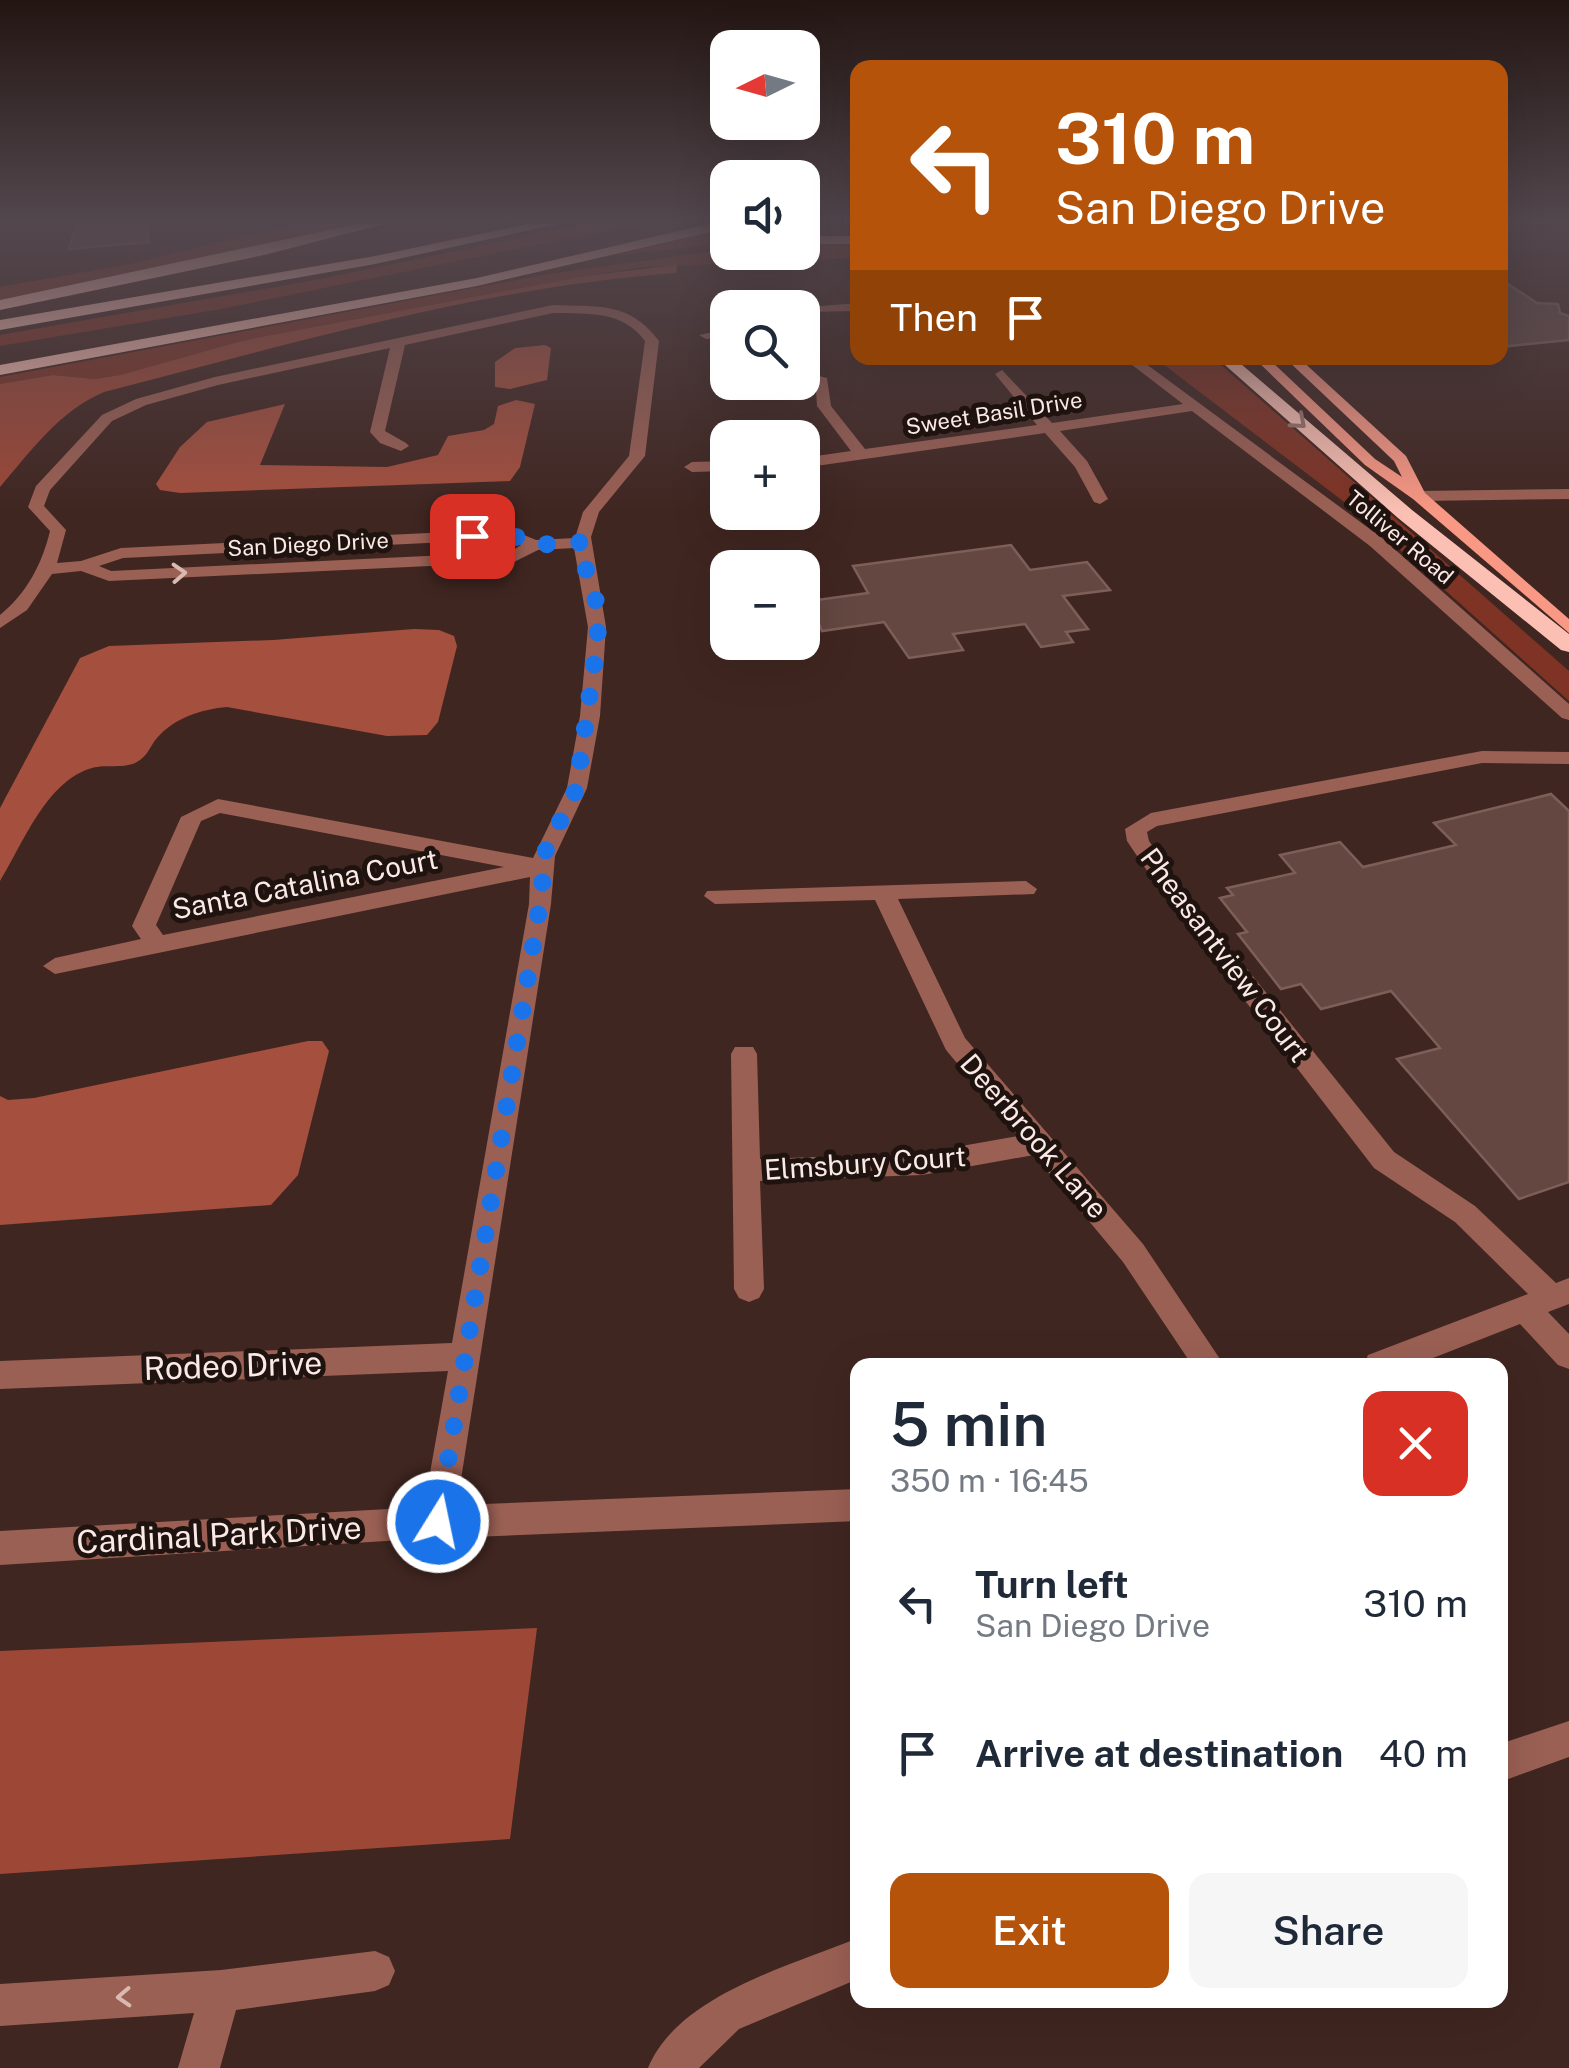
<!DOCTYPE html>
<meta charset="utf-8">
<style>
:root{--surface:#fff;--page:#f6f6f7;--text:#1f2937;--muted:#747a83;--accent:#b45309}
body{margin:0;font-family:"Public Sans",sans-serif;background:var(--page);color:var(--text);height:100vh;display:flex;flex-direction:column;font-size:38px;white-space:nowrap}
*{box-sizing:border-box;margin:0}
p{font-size:32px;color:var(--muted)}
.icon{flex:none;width:55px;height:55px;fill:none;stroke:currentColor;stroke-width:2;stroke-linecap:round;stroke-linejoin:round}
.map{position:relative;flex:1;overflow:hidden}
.details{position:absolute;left:850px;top:1358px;width:658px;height:650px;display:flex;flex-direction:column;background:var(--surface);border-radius:20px;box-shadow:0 10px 40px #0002}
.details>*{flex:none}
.banner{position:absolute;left:850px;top:60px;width:658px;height:305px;border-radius:20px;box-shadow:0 10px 40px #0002;background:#b45309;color:#fff;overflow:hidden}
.needle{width:65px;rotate:265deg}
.fabs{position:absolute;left:710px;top:30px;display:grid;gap:20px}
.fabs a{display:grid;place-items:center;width:110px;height:110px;border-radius:20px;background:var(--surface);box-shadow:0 10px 40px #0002;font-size:50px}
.pin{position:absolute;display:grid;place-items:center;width:85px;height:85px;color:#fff;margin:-42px;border-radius:20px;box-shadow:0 5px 15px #0006}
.me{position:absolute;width:110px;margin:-55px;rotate:10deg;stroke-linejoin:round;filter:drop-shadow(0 0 8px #0008)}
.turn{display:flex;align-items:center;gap:35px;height:210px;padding:0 40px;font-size:45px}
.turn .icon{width:130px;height:130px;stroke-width:2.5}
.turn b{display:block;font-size:70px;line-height:85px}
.then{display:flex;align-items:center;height:95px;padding:0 40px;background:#0003;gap:20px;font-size:38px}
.round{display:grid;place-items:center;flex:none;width:105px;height:105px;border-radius:20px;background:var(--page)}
.overview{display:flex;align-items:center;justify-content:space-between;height:170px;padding:0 40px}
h1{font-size:60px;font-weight:600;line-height:75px}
.button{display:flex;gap:20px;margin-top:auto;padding:20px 40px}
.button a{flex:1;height:115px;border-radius:20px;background:var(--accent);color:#fff;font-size:40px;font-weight:600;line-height:115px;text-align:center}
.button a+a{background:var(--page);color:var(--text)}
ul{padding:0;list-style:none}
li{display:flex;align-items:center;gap:30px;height:150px;padding:0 40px}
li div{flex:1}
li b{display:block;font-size:38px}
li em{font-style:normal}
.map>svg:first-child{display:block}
.green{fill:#7f3324}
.forest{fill:#9d4837}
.water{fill:#a54f3e}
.building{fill:#644741;stroke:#7d5f58;stroke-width:2.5}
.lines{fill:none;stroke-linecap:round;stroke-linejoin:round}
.minor{fill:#9b6054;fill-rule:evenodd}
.major{fill:#f99884;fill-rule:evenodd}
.highway{fill:#fbc0b3;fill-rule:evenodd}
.oneway{stroke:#98726a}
.oneway2{stroke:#d9b9b2}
.route{stroke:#1a73e8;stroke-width:18;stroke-dasharray:0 32.4}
.labels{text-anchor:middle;stroke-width:10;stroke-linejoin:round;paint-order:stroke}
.far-street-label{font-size:22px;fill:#fbe9e5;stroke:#1f1310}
.street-label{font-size:28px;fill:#fbe9e5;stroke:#1f1310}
.near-street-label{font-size:32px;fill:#fbe9e5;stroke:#1f1310}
</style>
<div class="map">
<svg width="1569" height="2068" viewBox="0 0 1569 2068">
<rect width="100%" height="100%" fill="#402621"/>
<!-- green -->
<path class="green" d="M301,223H363L0,300V287L130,264Z
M593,223H644L221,309L0,346V335L315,280Z
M727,228V243L612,256Z
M803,244H857V258L644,267L585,276L245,340L120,375L95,379L53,375L0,384V377L549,274L727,249L728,252H802Z
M1155,358H1213L1569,671V701L1360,514Z"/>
<!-- forest -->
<path class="forest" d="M677,265L676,273C484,287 290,344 104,392C58,412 32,450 0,487V384L53,375L95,379L120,375L245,340L585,276Z
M537,1628L510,1839L0,1874V1651Z"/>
<!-- water -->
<path class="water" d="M545,345L551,348L547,380L510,389L495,387V362L515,348Z
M516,400L535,404L520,467L510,481L180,493L160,490L156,484L180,447L207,422L285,404L260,465L387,467L438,455L448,436L484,430L494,424L498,406Z
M414,629L439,630L454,636L457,646L438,722L427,735L387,736L227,707C202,709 174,718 157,738C150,746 148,756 137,762C125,769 106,764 92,768C46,781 23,844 0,881V808L80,658L109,646L273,640Z
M308,1041H322L329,1051L298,1175L271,1205L0,1225V1096L8,1100L34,1098Z"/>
<!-- building -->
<path class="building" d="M77,223H147L148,242L69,249Z
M1500,279L1537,303L1558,304L1560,313L1569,316V340L1500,347Z
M1011,545L1030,570L1087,562L1110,590L1063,596L1088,629L1066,632L1073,642L1041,647L1025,624L953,634L963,650L909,658L884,622L822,631L819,624L802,626V602L868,593L853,566Z
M1551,794L1569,811V1182L1519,1199L1397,1059L1440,1048L1391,991L1321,1009L1301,984L1281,989L1238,934L1247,932L1220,898L1233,895L1227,888L1295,873L1280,855L1340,842L1363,867L1456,845L1434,823Z"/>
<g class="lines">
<!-- minor -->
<path class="minor" d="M858,303V311L802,312V308H796Z
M553,305C598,307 629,301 659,341L645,456L599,512L591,537L606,627L600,716L587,788L555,856L551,904L457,1505L858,1489V1521L402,1540L0,1565V1531L424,1507L448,1371L0,1389V1361L452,1343L529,904L530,877L55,974L43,966L55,958L141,939L132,926L181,817L218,799L533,858L567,788L580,716L588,627L574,548L538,550L514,562L109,581L81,571L52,574L27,610L0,628V615C27,593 42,564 50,531L28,507L36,486L102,415L136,399L215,377ZM553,313C589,314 622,310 645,341L629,456L583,512L575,538L536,540L510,529L121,548L81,561L57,563L66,530L44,506L50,490L112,421L146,405L218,385L390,348L370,432L380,443L401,451L409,446L406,443L385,431L405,345ZM508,539L521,545L510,552L111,571L99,566L123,558ZM220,813L504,867L163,935L156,925L201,821Z
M728,329V337L706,339L699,335Z
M1123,358H1138L1382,538L1569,704V720L1562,718L1370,546L1192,411L1060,431L1087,461L1108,499L1100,504L1094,502L1075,467L1045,433L802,468V458L851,451L817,406L815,375L827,378L831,406L865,449L1037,425L995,374L1002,370L1052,423L1183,404Z
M728,461V471L692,472L684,467L692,462Z
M1569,489V499L1419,501L1411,496L1419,491Z
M1482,751L1569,752V764L1482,763L1157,826L1147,832L1149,841L1178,883L1394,1152L1475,1206L1556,1283L1569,1278V1304L1548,1312L1569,1334V1369L1558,1365L1520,1324L1415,1365H1364L1368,1355L1528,1294L1455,1222L1374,1168L1162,893L1127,841L1125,829L1151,813Z
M1026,881L1037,889L1034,894L898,899L965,1038L1143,1244L1224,1365H1192L1123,1262L1034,1155L922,1175L760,1181L764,1289L759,1298L749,1302L739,1298L734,1289L731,1054L735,1047H753L757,1054L760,1159L922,1153L1018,1136L946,1050L875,900L715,904L704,896L707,891Z
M1569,1721V1757L1500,1782V1744Z
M858,1938V1979L739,2029L699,2068H648C678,1995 790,1966 858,1938Z
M375,1951L389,1957L395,1971L389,1985L375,1991L236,2010L220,2068H178L194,2013L0,2026V1984L221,1970Z"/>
<!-- major -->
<path class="major" d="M1254,358H1268L1375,459L1402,477L1394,461L1285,358H1299L1406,456L1425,493L1569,619V633L1413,499L1365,465Z"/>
<!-- highway -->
<path class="highway" d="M362,223H388L264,255L0,310V300Z
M533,223H562L375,264L0,330V320L375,256Z
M713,223H728V228L477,286L0,375V365L477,278Z
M802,236H858V244H802Z
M1217,358H1234L1412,510L1569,634V652L1561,650L1398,518Z"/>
</g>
<!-- one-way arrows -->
<defs><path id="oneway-chevron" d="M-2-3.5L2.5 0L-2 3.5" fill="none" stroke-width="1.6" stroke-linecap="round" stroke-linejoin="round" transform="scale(2.5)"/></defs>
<use class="oneway" href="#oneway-chevron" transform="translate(1299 422) rotate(41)"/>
<g class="oneway2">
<use href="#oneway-chevron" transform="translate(179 573) rotate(-3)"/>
<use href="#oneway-chevron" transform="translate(124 1997) rotate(177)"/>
</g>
<!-- sky -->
<linearGradient id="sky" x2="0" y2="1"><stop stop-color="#231512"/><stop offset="0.43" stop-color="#53474e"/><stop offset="1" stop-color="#53474e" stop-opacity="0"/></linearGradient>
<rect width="1569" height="513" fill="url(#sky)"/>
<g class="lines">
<!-- route -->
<path class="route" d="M438,1522L540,904L546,849L576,790L598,638L596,601L587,582L584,542L534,545L510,534L472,536"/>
</g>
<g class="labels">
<!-- far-street labels -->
<g class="far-street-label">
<text transform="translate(994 413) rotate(-9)" y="8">Sweet Basil Drive</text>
<text transform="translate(1400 537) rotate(40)" y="8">Tolliver Road</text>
<text transform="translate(308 544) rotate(-3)" y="8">San Diego Drive</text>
</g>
<!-- street labels -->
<g class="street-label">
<text transform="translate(305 884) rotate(-11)" y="10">Santa Catalina Court</text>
<text transform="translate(1225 955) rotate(53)" y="10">Pheasantview Court</text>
<text transform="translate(1034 1136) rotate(49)" y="10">Deerbrook Lane</text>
<text transform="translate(865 1163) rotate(-4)" y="10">Elmsbury Court</text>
</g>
<!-- near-street labels -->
<g class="near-street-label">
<text transform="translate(233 1366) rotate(-2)" y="11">Rodeo Drive</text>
<text transform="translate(219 1535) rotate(-3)" y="11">Cardinal Park Drive</text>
</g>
</g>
</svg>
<div class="fabs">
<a><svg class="needle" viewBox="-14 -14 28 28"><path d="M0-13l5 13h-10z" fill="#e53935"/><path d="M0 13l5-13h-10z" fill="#747a83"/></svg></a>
<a><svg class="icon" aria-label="sound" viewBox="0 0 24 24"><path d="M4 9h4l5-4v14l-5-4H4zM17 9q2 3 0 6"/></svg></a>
<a><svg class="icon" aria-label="search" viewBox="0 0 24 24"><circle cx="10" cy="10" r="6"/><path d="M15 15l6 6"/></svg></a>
<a>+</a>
<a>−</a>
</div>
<div class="pin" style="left:472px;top:536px;background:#d93025"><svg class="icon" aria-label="arrive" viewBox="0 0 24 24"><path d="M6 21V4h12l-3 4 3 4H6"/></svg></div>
<svg class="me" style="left:438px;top:1522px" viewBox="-20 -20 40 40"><circle r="17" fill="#1a73e8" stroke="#fff" stroke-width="3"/><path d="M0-11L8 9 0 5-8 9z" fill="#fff"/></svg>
<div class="banner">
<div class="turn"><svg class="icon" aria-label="left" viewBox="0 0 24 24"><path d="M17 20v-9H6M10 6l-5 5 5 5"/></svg><div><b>310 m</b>San Diego Drive</div></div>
<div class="then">Then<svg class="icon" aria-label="arrive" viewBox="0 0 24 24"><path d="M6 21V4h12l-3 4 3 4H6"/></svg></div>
</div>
<section class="details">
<div class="overview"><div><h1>5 min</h1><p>350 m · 16:45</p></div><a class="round" style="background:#d93025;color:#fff"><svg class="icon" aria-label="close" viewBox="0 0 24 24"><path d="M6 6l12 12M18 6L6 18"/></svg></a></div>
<ul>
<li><svg class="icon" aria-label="left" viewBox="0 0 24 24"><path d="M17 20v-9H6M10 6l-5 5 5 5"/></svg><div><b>Turn left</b><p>San Diego Drive</p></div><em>310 m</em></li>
<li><svg class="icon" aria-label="arrive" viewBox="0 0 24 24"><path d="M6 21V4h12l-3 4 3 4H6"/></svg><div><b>Arrive at destination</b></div><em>40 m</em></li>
</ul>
<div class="button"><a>Exit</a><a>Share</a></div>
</section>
</div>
